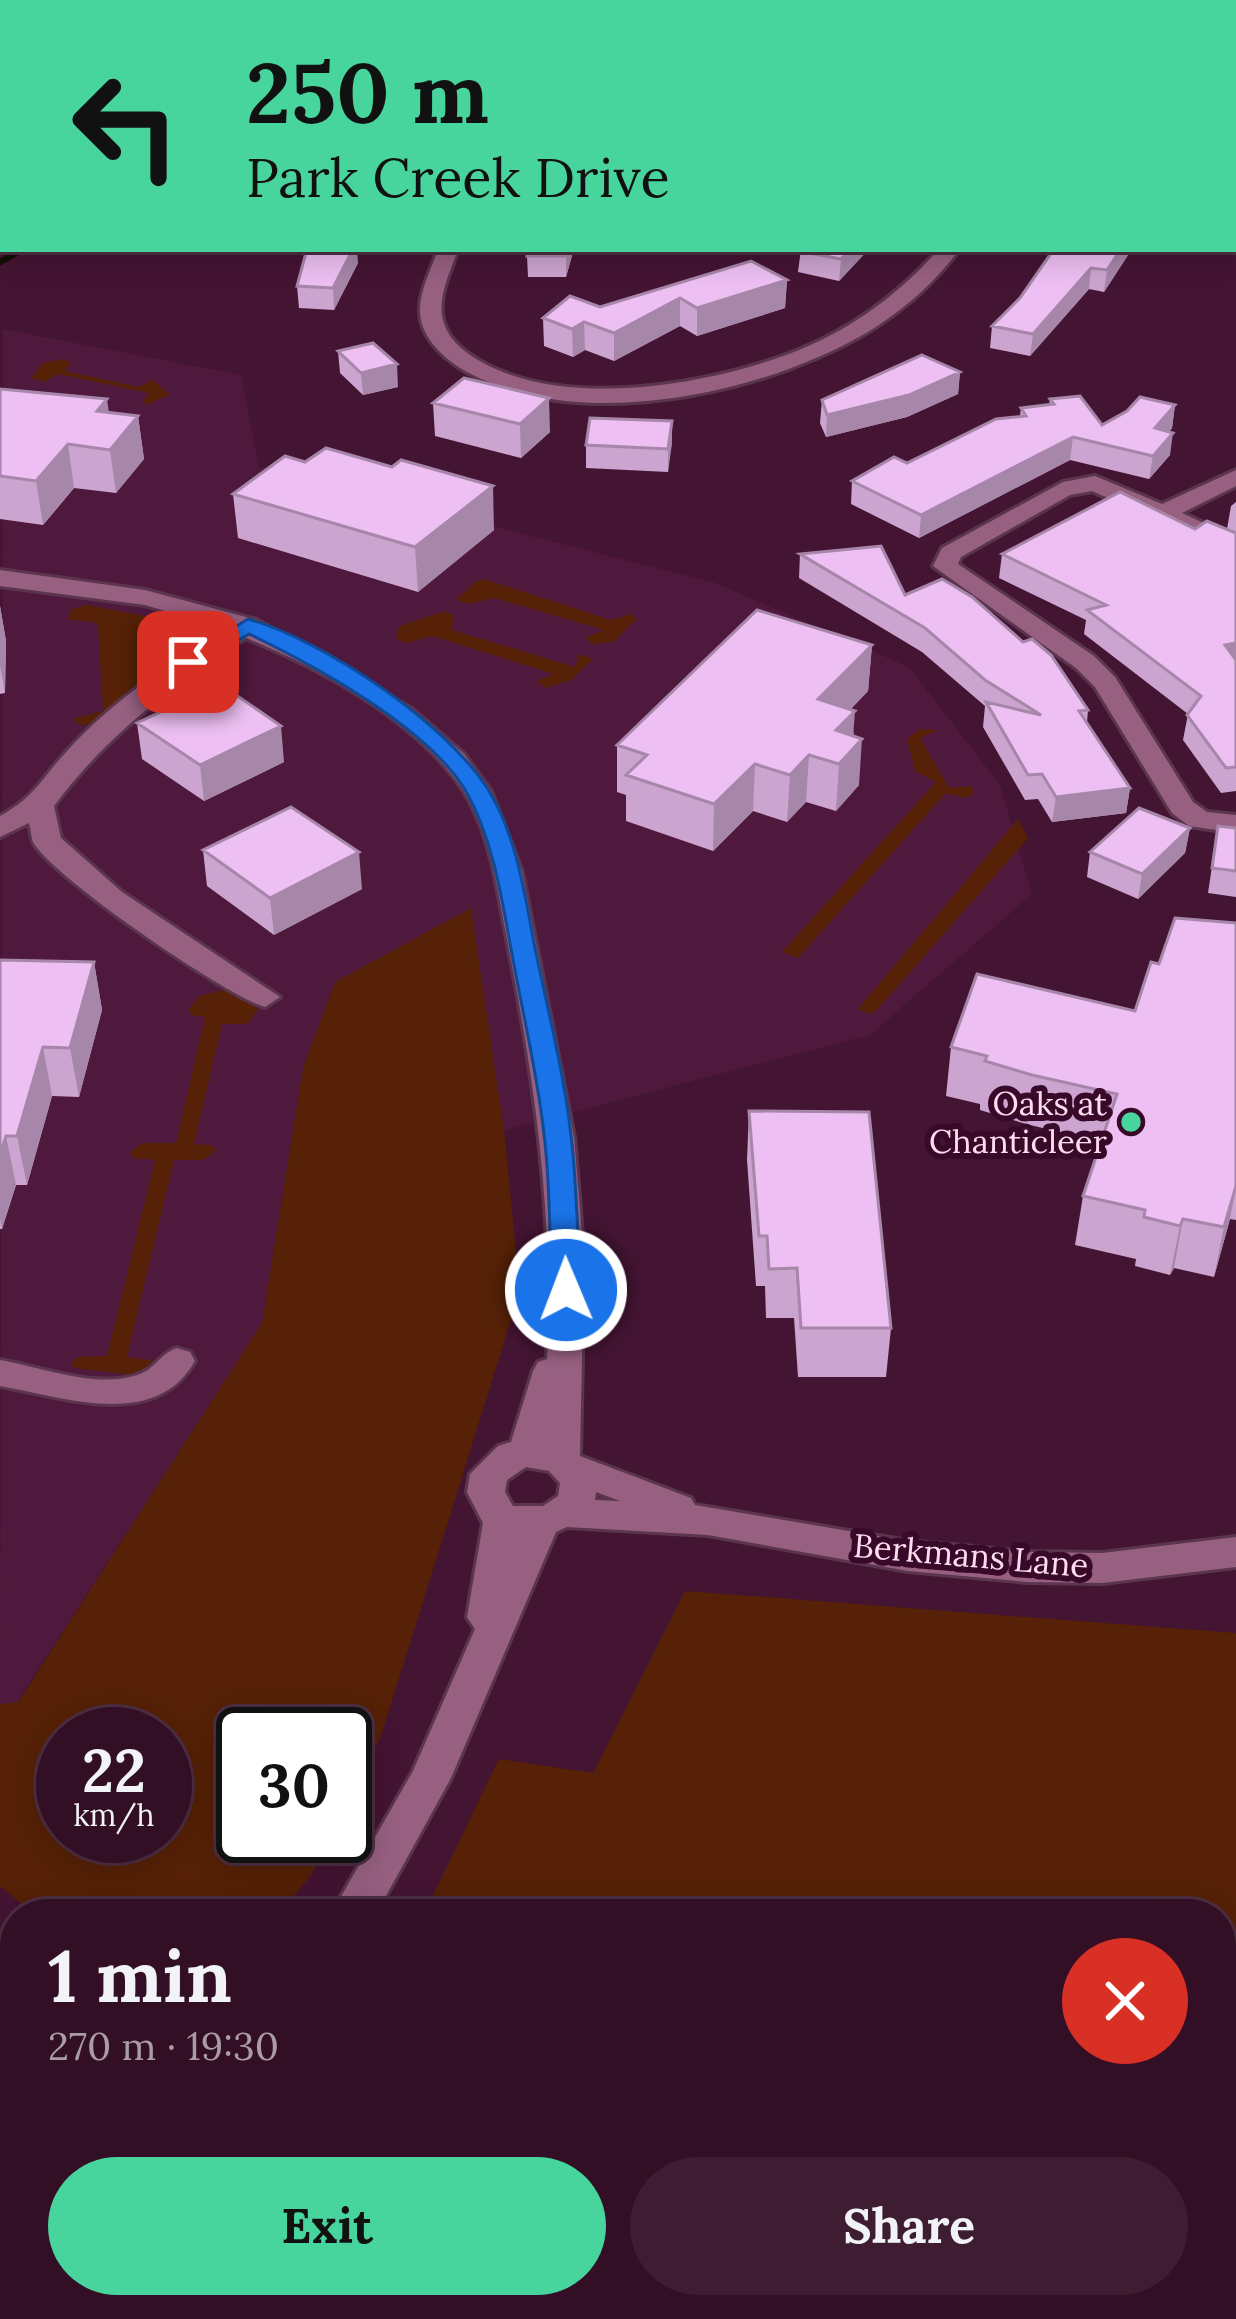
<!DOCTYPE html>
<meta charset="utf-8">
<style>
:root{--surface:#330f26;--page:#3e1d32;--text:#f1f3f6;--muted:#a99ca7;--line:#4e2f43;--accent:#48d49d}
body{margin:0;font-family:Lora,serif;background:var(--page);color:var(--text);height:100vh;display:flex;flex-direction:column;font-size:45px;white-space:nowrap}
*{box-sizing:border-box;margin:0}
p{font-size:39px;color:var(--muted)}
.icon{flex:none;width:66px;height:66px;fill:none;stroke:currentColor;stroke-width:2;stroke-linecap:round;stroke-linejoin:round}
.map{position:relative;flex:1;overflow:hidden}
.panel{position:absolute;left:0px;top:1899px;width:1236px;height:420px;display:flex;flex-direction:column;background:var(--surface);border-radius:48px 48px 0 0;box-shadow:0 6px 30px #0003,0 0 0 3px var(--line)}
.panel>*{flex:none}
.hud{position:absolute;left:0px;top:0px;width:1236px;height:252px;box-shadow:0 6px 30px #0003,0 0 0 3px var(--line);background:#48d49d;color:#111;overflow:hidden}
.speed{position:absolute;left:36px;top:1707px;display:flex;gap:24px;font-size:60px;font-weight:700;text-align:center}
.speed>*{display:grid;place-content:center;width:156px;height:156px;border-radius:50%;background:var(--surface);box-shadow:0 6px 30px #0003,0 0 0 3px var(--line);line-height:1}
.speed small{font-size:30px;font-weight:400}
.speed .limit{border:6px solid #111;border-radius:18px;background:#fff;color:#111}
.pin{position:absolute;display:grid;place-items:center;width:102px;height:102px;color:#fff;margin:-51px;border-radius:24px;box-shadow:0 6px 18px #0006}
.me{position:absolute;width:132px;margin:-66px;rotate:359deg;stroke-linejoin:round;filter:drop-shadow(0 0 9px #0008)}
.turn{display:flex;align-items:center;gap:42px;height:252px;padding:0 48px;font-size:54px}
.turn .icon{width:156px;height:156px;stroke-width:2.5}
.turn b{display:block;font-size:84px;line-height:102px}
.round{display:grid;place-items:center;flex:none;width:126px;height:126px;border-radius:63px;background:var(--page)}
.overview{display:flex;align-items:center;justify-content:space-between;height:204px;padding:0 48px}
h1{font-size:72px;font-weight:700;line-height:90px}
.cta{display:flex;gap:24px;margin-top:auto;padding:24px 48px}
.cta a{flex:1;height:138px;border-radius:72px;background:var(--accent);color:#111;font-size:48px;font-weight:700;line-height:138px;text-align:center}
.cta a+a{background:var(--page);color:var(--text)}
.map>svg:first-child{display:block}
.built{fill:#4f183d}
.green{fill:#562106;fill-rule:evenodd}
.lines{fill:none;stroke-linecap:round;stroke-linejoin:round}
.stream{stroke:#100e00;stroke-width:6}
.minor-casing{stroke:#5b354e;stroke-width:6}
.minor{fill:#976081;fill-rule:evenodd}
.wall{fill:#cca4d0}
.shaded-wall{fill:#a686a9}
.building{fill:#edbff2;stroke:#a686a9;stroke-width:3}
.route{fill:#1a73e8;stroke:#114b97;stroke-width:3}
.poi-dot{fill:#48d49d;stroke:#380929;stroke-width:4.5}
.labels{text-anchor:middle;stroke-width:12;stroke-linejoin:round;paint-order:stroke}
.poi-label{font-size:33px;fill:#fcdcee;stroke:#380929;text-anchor:end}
.street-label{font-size:33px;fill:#fcdcee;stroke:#380929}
</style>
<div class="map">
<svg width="1236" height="2319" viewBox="0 0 1236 2319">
<rect width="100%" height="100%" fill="#441433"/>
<!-- built -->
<path class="built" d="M3,329L241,375L259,467L716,583L909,667L1000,785L1032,894L870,1035L504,1130L470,909L335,982L303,1068L262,1323L17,1702L0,1704Z"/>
<!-- green -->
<path class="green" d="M63,359L71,363L65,371L138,387L152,380L170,394L147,405L142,402L149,393L58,374L45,382L31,378L43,363Z
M484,579L611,620L631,614L637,619L613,642L592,644L586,637L604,630L494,598L468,604L456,600L476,581Z
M88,605L197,626L204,633L200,641L98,724L79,725L73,719L103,711L98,623L68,619L71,609Z
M446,611L453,615L452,630L575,667L579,654L593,659L571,680L546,688L536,681L554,674L432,636L407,643L396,639L399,626Z
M920,729L938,730L920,738L949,788L972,786L973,794L966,798L946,793L798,958L782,952L936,782L915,771L907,739Z
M1018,819L1028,838L877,1010L870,1014L858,1009Z
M471,908L504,1130L520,1291L381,1736L345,1809V1734H243V1836H331L312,1874L279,1914H34L0,1886V1704L18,1702L262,1323L303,1068L335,982ZM63,1734H165V1836H63Z
M224,990L259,1002L260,1007L247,1024H222L194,1144L212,1145L216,1151L203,1160H174L127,1357L151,1360L153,1367L134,1375L74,1368L71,1363L78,1357L107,1356L155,1160L133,1158L130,1153L142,1143H176L205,1017L191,1015L189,1009L199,996Z
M685,1591L1236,1633V2319H188L197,2304H1221V1914H424L499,1759L593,1773Z
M0,2100L15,2110V2304H98L92,2319H0Z"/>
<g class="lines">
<!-- stream -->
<path class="stream" d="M0,262L24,249"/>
<!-- minor casing -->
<g class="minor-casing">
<path id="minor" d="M678,0H697L676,3Z
M1099,0H1120L1097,3Z
M438,249H458C451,271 437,296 443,320C447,338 463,351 478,360C564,411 712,385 799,350C855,327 899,294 939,249H960C922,299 874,334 816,358C717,401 569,426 469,373C448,362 426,343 421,320C416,296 431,271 438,249Z
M1236,470V486L1182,513L1236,538V554L1092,491L1070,495L961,557L958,564L1094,656L1115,677L1193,802L1207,812L1236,815V833L1189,826L1172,813L1095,687L1076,668L933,566L942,548L1063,482L1095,476L1162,504Z
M0,570L145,590L257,620L412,709L464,754L491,791L522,872L574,1137L584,1259L580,1456L691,1498L695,1505L908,1541L1028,1552L1102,1553L1236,1537V1567L1102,1583L1028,1582L908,1571L708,1535L567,1527L556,1532L451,1778L376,1914H331L413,1771L475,1629L467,1617L483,1523L467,1492L470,1474L498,1446L511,1442L533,1371L538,1362L547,1359C554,1214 534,1076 506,934C496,882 489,823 456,780C407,715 320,668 246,638C173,685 106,736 54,806L61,838L122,892L280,997L265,1007C226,996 51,876 33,842C32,840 30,826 29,823L0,837V816C35,797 41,779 67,751C111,702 169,664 225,629L145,605L0,586ZM526,1467L549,1471L560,1483L558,1496L543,1506H513L505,1492L507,1480ZM596,1492L620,1501L595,1500Z
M177,1348L190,1352L195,1361C155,1431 64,1397 0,1386V1360C41,1367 96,1389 137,1375C155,1370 160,1353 177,1348Z
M92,2304H141L135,2319H86Z"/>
</g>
<!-- minor -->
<use href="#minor" class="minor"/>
</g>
<!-- wall -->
<path class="wall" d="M529,249H574L566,277H528L527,256Z
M801,249H869L839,281L798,272Z
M1132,249L1104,292L1089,289L1030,356L990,348L992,326L1020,298Z
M358,263L334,310L299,308L297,286Z
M787,280L785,308L697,336L680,326L614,361L585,350L573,357L544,346L543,318L600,307Z
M338,351L398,387L363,395L340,373Z
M960,372L958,394L907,417L826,437L820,423L822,400Z
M0,389L109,412L138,416L144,459L116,493L74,488L43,525L0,519Z
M1050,399L1102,425L1175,405L1172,428L1169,432L1170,455L1149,479L1070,460L919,538L851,504L852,481L907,463L1020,416L1021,408L1049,405Z
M433,403L550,432L521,458L435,436Z
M672,421L668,472L586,468V445Z
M233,494L494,530L418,592L238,538Z
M1236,502V791L1221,793L1183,740L1188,714L1084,634L1086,620L999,578L1002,554L1195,529H1227L1231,506Z
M800,554L905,595L1088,710L1087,722L1130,788L1126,813L1052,822L1038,799L1025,800L983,727L985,706L922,652L799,578Z
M0,606L6,641L5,693L0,694Z
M872,645L868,691L851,709L859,785L836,811L806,802L787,822L753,811L713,851L626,821V795L617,792V745Z
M137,723L284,762L204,801L142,759Z
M1218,826L1236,828V897L1208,893Z
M1190,828L1185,853L1138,899L1087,877L1090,852Z
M203,850L362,889L274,935L207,886Z
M1236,923V1220L1230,1219L1214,1277L1174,1268L1170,1275L1135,1266L1136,1259L1075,1245L1083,1196L1101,1142L1026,1124L980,1110V1104L946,1096L951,1047L1135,1011L1159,964Z
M0,960L94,962L102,1010L79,1097L52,1096L27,1185H16L2,1229H0Z
M749,1111L891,1328L886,1377H798L794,1318H766L765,1286H756L747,1160Z"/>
<!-- shaded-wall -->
<path class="shaded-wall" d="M1000,0H1025L1021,3H998Z
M1236,1V18L1233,20V3Z
M3,129V178L0,183V135Z
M352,249H357L358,263L334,310L333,288Z
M568,249H574L566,277V256Z
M850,249H869L839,281L841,259Z
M1121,249H1132L1104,292L1107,270Z
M1091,268L1089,289L1030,356L1033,334Z
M787,280L785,308L697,336V308Z
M680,298V326L614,361V333Z
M584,322L585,350L573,357L572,329Z
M397,364L398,387L363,395L361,373Z
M960,372L958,394L907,417L826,437L827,415Z
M549,398L550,432L521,458L520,424Z
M107,399L113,441L97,411Z
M1175,405L1172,428L1152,451L1155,428Z
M138,416L144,459L116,493L110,450Z
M672,421V444L668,472V449Z
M1173,433L1170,455L1149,479L1153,456Z
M1073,437L1070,460L919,538L921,515Z
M68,444L74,488L43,525L36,481Z
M493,486L494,530L418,592L415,547Z
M0,606L6,641L5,693L0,666Z
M1236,643V666L1225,645Z
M872,645L868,691L816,745L818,699Z
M855,711L852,750L862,739L859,785L836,811L839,764L836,730Z
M281,726L284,762L204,801L200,765Z
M809,755L806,802L787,822L790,775Z
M755,764L753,811L713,851L714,804Z
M1130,788L1126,813L1052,822L1056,797Z
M1190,828L1185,853L1138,899L1142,874Z
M359,852L362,889L274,935L270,898Z
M94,962L102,1010L79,1097L70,1048Z
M43,1047L52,1096L27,1185L17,1136Z
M6,1136L16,1185L2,1229L0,1218V1154Z
M1236,1186L1230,1219L1214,1277L1224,1227Z
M1183,1219L1174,1268L1170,1275L1180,1226Z"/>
<!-- building -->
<path class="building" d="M878,0H1000L998,3H876Z
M1178,0H1236V1L1233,3H1173Z
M0,92H3V129L0,135Z
M307,249H353L333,288L297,286Z
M529,249H568L566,256H527Z
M801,249H850L841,259L799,251Z
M1054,249H1121L1107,270L1091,268L1033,334L992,326L1020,298Z
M751,261L787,280L697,308L680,298L614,333L584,322L572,329L543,318L570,296L600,307Z
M373,343L397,364L361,373L338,351Z
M922,355L960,372L909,395L827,415L822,400Z
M464,378L549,398L520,424L433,403Z
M0,389L107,399L97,411L138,416L110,450L68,444L36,481L0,476Z
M1080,396L1102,425L1127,411L1140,397L1175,405L1155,428L1173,433L1153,456L1073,437L921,515L852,481L894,457L907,463L996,419L1026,416L1021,408L1054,404L1050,399Z
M590,418L672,421L668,449L586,445Z
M326,448L392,467L401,460L493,486L415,547L233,494L285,456L305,462Z
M1120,492L1195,529L1207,521L1236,533V643L1225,645L1236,660V767L1226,768L1187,715L1201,696L1087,610L1106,605L1002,554Z
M881,546L905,595L942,579L972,597L1023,642L1032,639L1051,655L1088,710L1079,711L1130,788L1056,797L1042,774L1028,775L986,702L1041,715L985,680L925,628L800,554Z
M757,610L872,645L818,699L855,711L836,730L862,739L839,764L809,755L790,775L755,764L714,804L626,775L647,755L617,745Z
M220,684L281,726L200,765L137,723Z
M291,807L359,852L270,898L203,850Z
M1139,808L1190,828L1142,874L1090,852Z
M1218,826L1236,828V871L1212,868Z
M1175,918L1236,923V1186L1224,1227L1183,1219L1180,1226L1144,1217L1145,1210L1083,1196L1117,1094L1032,1075L985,1061L987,1056L951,1047L977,974L1135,1011L1151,962L1159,964Z
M0,960L94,962L70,1048L43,1047L17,1136H6L0,1154Z
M749,1111L869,1112L891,1328H801L797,1268L769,1269L767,1236H759Z"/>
<!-- route -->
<path class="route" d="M248,619C324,640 448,724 489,791C517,837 525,896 535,948C549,1016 567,1085 573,1154C577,1199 578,1245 581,1290L577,1297H556L552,1290C550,1245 550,1198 546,1153C540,1086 524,1020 512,954C502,901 494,843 468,795C432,729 315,666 249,634L196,667L188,669L178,662Z"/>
<!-- markers -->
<circle class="poi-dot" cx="1131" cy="1122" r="12"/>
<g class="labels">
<!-- poi labels -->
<g class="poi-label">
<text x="1107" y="1115">Oaks at<tspan x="1107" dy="38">Chanticleer</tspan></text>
</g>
<!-- street labels -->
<g class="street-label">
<text transform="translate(971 1555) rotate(5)" y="12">Berkmans Lane</text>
</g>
</g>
</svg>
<div class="speed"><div>22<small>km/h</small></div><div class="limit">30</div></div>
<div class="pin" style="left:188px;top:662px;background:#d93025"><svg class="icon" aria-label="arrive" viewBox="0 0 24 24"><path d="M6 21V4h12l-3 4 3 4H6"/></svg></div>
<svg class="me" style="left:566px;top:1290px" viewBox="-20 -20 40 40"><circle r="17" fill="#1a73e8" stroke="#fff" stroke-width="3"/><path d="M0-11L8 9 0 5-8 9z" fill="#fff"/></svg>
<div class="hud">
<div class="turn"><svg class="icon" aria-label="left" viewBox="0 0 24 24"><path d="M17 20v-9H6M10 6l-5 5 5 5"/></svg><div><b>250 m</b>Park Creek Drive</div></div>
</div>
<section class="panel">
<div class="overview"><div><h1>1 min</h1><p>270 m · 19:30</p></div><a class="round" style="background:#d93025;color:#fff"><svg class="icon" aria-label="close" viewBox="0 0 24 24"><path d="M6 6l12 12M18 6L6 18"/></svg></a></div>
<div class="cta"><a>Exit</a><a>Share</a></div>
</section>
</div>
